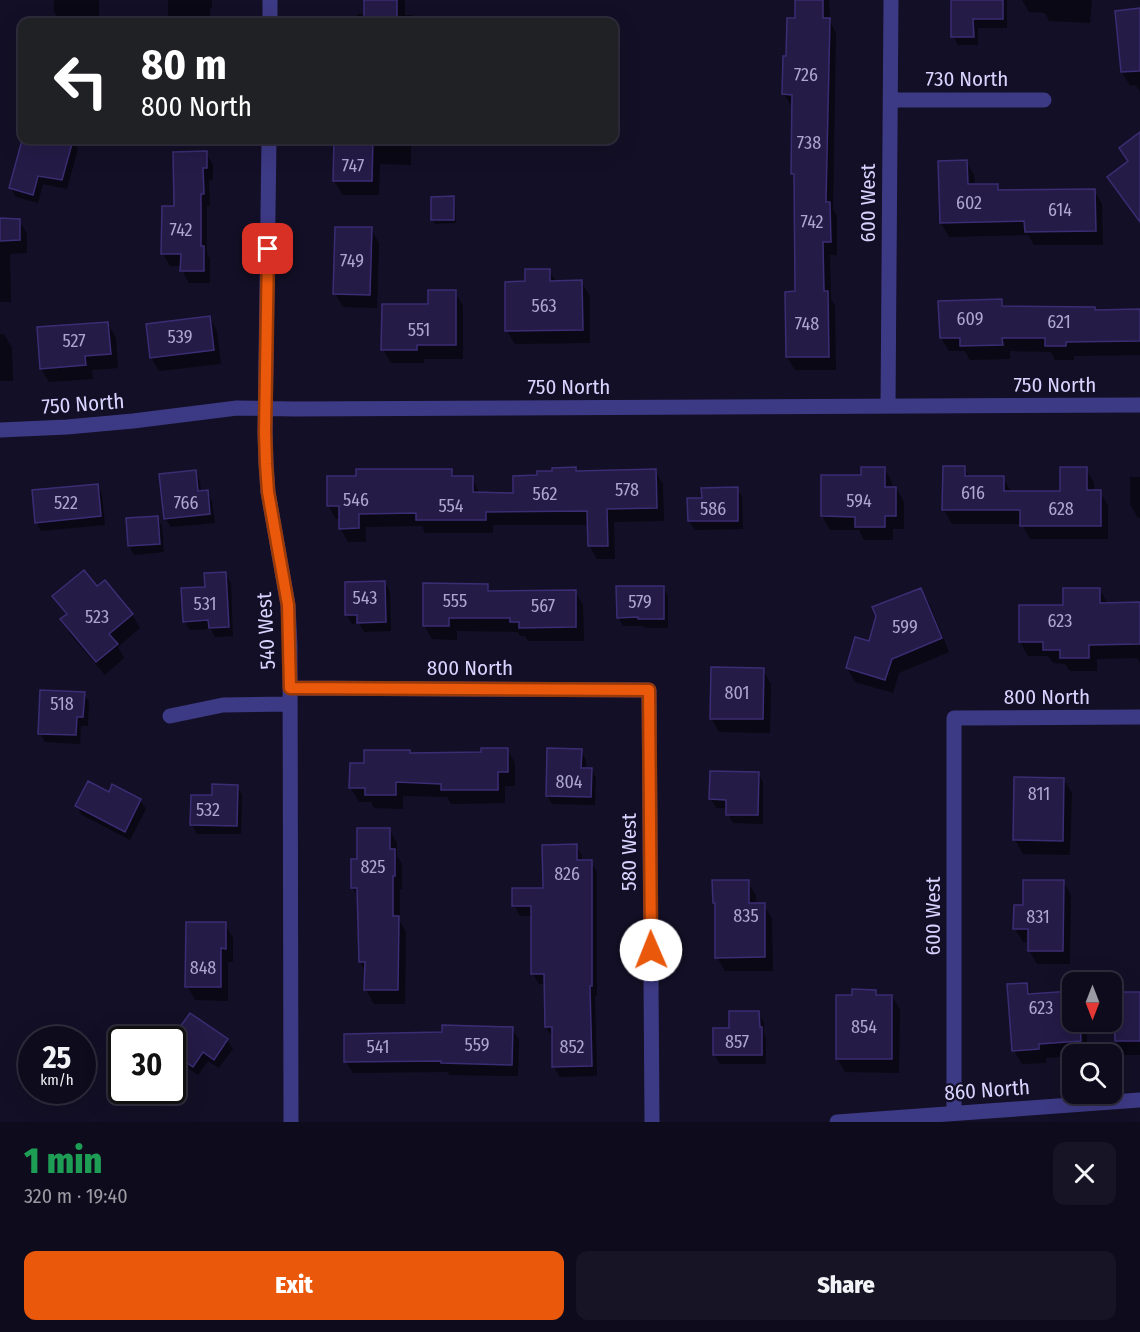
<!DOCTYPE html>
<meta charset="utf-8">
<style>
:root{--surface:#0e0b1c;--page:#171425;--text:#f1f3f6;--muted:#9b9ba3;--line:#2e2b3b;--accent:#ea580c}
body{margin:0;font-family:"Fira Sans Condensed",sans-serif;background:var(--page);color:var(--text);height:100vh;display:flex;flex-direction:column;font-size:22px;white-space:nowrap}
*{box-sizing:border-box;margin:0}
p{font-size:20px;color:var(--muted)}
.icon{flex:none;width:33px;height:33px;fill:none;stroke:currentColor;stroke-width:2;stroke-linecap:round;stroke-linejoin:round}
.map{position:relative;height:1122px;overflow:hidden}
.details{display:flex;flex-direction:column;background:var(--surface);flex:1}
.details>*{flex:none}
.hud{position:absolute;left:18px;top:18px;width:600px;height:126px;border-radius:12px;box-shadow:0 6px 24px #0002,0 0 0 2px var(--line);background:#202124;color:#fff;overflow:hidden}
.needle{width:39px;rotate:180deg}
.controls{position:absolute;left:1062px;top:972px;display:grid;gap:12px}
.controls a{display:grid;place-items:center;width:60px;height:60px;border-radius:12px;background:var(--surface);box-shadow:0 6px 24px #0002,0 0 0 2px var(--line);font-size:30px}
.speed{position:absolute;left:18px;top:1026px;display:flex;gap:12px;font-size:30px;font-weight:700;text-align:center}
.speed>*{display:grid;place-content:center;width:78px;height:78px;border-radius:50%;background:var(--surface);box-shadow:0 6px 24px #0002,0 0 0 2px var(--line);line-height:1}
.speed small{font-size:15px;font-weight:400}
.speed .limit{border:3px solid #111;border-radius:9px;background:#fff;color:#111}
.pin{position:absolute;display:grid;place-items:center;width:51px;height:51px;color:#fff;margin:-26px;border-radius:12px;box-shadow:0 3px 9px #0006}
.me{position:absolute;width:66px;margin:-33px;rotate:359deg;stroke-linejoin:round;filter:drop-shadow(0 0 4px #0008)}
.turn{display:flex;align-items:center;gap:21px;height:126px;padding:0 24px;font-size:27px}
.turn .icon{width:78px;height:78px;stroke-width:2.5}
.turn b{display:block;font-size:42px;line-height:51px}
.round{display:grid;place-items:center;flex:none;width:63px;height:63px;border-radius:12px;background:var(--page)}
.headline{display:flex;align-items:center;justify-content:space-between;height:102px;padding:0 24px}
h1{font-size:36px;font-weight:800;line-height:45px;color:#1e9e55}
.button{display:flex;gap:12px;margin-top:auto;padding:12px 24px}
.button a{flex:1;height:69px;border-radius:12px;background:var(--accent);color:#fff;font-size:24px;font-weight:800;line-height:69px;text-align:center}
.button a+a{background:var(--page);color:var(--text)}
.map>svg:first-child{display:block}
.shadow{fill:#0007}
.building{fill:#241b47;stroke:#3b2d73;stroke-width:1.5}
.lines{fill:none;stroke-linecap:round;stroke-linejoin:round}
.street{stroke:#3d3a85;stroke-width:15}
.route-casing{stroke:#983908;stroke-width:15}
.route{stroke:#ea580c;stroke-width:10}
.labels{text-anchor:middle;stroke-width:4.5;stroke-linejoin:round;paint-order:stroke}
.number-label{font-size:18px;fill:#aca6d1}
.street-label{font-size:21px;fill:#d9d4ff;stroke:#130f26}
</style>
<div class="map">
<svg width="1140" height="1122" viewBox="0 0 1140 1122">
<rect width="100%" height="100%" fill="#130f26"/>
<!-- shadow -->
<path class="shadow" d="M54,0H99V21L59,20L54,11Z
M168,0H212V8H210V22H168Z
M366,0H405V15H412L416,22H357V14H365Z
M797,0H829L830,21L836,33L833,209L837,216V255H830L831,299L835,306L836,370H795L787,357L786,293H797L796,179L792,174L793,107H792L784,94L788,57L797,19Z
M952,0H1007V28H978V45H958L953,36Z
M1022,0H1092L1090,23L1049,21L1045,13L1029,12Z
M1140,10V92L1136,85L1130,86L1122,72Z
M1140,134V222L1117,191L1109,177L1129,162L1121,149Z
M23,140H74V142L78,149L67,189L43,184L38,203L16,197L11,188Z
M335,140H411V165L380,164L379,195H343L334,181Z
M423,140H461V144H425Z
M206,153L213,165V180H209L210,206H207V253L210,260V283H189L182,270V266H170L163,254L175,207Z
M966,162L974,175L975,186L997,185L1001,192L1094,190L1102,204L1103,245H1034L1028,235L949,237L941,223Z
M453,198L455,202L456,223L435,224L433,220Z
M0,219L19,220L27,234V253L10,254L11,302H0Z
M371,229L379,243L377,308L343,307L335,293Z
M549,270L556,282H581L590,296V343L515,344L507,331L527,283Z
M455,292L463,306V359H424V363H391L383,349Z
M1001,301L1004,307L1094,308L1096,311H1140V355L1074,356V360H1055L1051,352L1010,351V359L970,360L965,351H949L941,338Z
M209,317L217,331L221,364L159,371L151,357Z
M108,324L116,338L118,368L92,370L93,379L49,382L41,368Z
M0,334H4L12,348L13,381H0Z
M884,468L892,482V488H896L904,502V529H893V540H864L859,530H830L822,516L862,477Z
M964,468L970,478H1003L1012,493H1061L1086,469L1094,483V492H1100L1108,506V539H1030L1022,524H952L944,510Z
M451,470L456,478H472L480,494L515,495L577,473L655,471L663,484L664,521L614,522L615,559H597L589,545V525H493V533H425L422,526L366,527V542H348L340,528V519H336L328,505Z
M195,471L200,481L201,492H207L212,501L215,523L171,527L165,518Z
M1130,477H1140V518H1138L1130,504Z
M97,485L102,495L105,525L41,531L36,522Z
M737,488L742,497L743,529L695,530L689,521V500L703,499Z
M157,517L162,526L164,552L134,555L129,546Z
M225,573L231,583L233,636L215,637L211,629L190,630L184,621L206,588Z
M385,583L390,592L391,631L364,632L359,623L352,624L347,615Z
M487,586L491,592L575,591L583,605L584,641H528L525,636H520L518,632L457,631V640L432,639L424,625Z
M663,587L668,596V628H645L644,626H623L618,617Z
M97,588L132,614L140,628L118,647L124,658L105,675L70,634L62,620L67,616L54,597Z
M921,590L929,603L949,652L899,673L893,693L855,682L847,668Z
M1100,590L1108,604H1140V663L1137,658L1097,659V671H1070L1065,664L1053,663L1048,656H1028L1020,642L1064,606Z
M763,670L771,684L770,733L719,732L711,718Z
M84,693L89,702L88,726H81L80,744L45,742L40,733Z
M507,749L515,763V786H505V803L451,804L447,797L403,796V809L374,808L371,802H359L351,788L366,765L410,755L483,754Z
M581,751L586,760V769H591L596,778L595,805L552,804L547,795Z
M758,773L763,782V824L733,823L728,814V808H716L711,799Z
M1063,779L1072,793L1070,855L1023,854L1015,840Z
M113,786L140,800L146,809L130,840L82,815L77,806L109,794Z
M237,786L242,795L241,834H197L192,825L214,797Z
M389,829L397,843V856L402,864V889H400V922L406,932L405,1004H374L366,990V972L360,962L358,897L353,888L359,860Z
M576,846L582,856V862H591L597,872V996H595L597,1076L560,1077L554,1067L552,1037L546,1027L545,984H539L533,974V916H520L514,905L544,890Z
M1063,881L1071,895L1070,964H1037L1029,950V942H1023L1015,929L1024,907Z
M748,882L756,896V905H764L772,919L773,971H725L717,957V907L714,903Z
M225,924L233,938V962H228V1001L195,1000L187,986Z
M1026,984L1032,995L1072,992V1022H1086L1088,1054H1072V1056L1046,1058V1063L1022,1064L1014,1050Z
M875,991L878,996H892L900,1010L899,1073L845,1072L837,1058L854,996Z
M1140,993V1055H1124L1116,1041Z
M758,1013L764,1022V1034L766,1038V1064H720L715,1055L730,1030Z
M512,1028L519,1040L518,1076L449,1075L448,1072L353,1073L346,1062L443,1034Z
M227,1040L233,1049L219,1068L208,1061L198,1075L172,1057V1041Z"/>
<!-- building -->
<path class="building" d="M364,0H397V22H364Z
M795,0H823V18H830L826,202H830L831,242H823L824,291H828L829,357H786L785,292L795,291L794,174H791L792,95L782,94L783,56H786L787,18H795Z
M951,0H1003V19H973L974,37H951Z
M1140,8V71L1121,72L1115,11Z
M1140,132V222L1107,177L1128,161L1119,148Z
M22,140H73L62,180L38,176L33,195L9,188Z
M334,140H373L372,181H333Z
M207,151V168H203L204,194H201V246H204V271H180L181,254H161L162,206H174L173,152Z
M967,160L968,184H998V190L1095,189L1096,231L1025,232L1024,221L940,223L938,161Z
M454,196V220H431V197Z
M0,218L20,219V240L0,241Z
M335,227H372L370,295L333,294Z
M525,269H550V281L582,280L583,330L505,331V282L525,281Z
M428,290H456V345H417V350H381L382,304H428Z
M1002,299V306L1095,307V310L1140,309V341L1066,342V346H1045V338H1002L1003,345L960,346V338H940L938,301Z
M210,316L214,350L150,358L146,324Z
M108,322L111,354L85,356L86,365L40,369L37,327Z
M943,466H965V476H1004V491H1060V467H1087V490H1101V526H1020V510H942Z
M576,467V471L656,469L657,508L607,509L608,546H588L587,511L486,512V520H416V513L359,514V528L339,529V506H327V476H356V469H452V476H473V492L513,493V476L537,475V471H552V468Z
M861,467H885V487H896V516H885V527H855V517L821,516V475H861Z
M196,470L198,491L208,490L210,514L164,519L159,474Z
M98,484L101,516L35,523L32,490Z
M738,487V521H688L687,498H702L701,488Z
M158,516L160,544L128,546L126,518Z
M84,570L97,586L105,580L133,614L109,634L118,644L96,662L60,619L67,614L52,596Z
M226,572L229,627L209,628L208,620L183,622L181,588L205,587L204,573Z
M385,581L386,622L357,623V615H345V582Z
M423,583L488,584V591L576,590V627L519,628V622H510V618H449V626H423Z
M616,586H664V619H638V617L617,618Z
M921,588L942,638L892,659L885,680L846,668L855,637L869,641L876,616L872,607Z
M1063,588H1100V603L1140,602V644L1089,645V658H1060V650H1043V642H1019V605H1063Z
M711,667L764,668L763,719H710Z
M40,690L85,692L83,717H77L76,735L38,734Z
M481,748H508V772H498V790H441V784L396,782V795H365V788H349L350,763H364V750H410V753L481,752Z
M547,748L582,749L581,768H592L591,797L546,796Z
M710,771L759,772L758,815H726V800L709,799Z
M1014,777L1064,778L1063,841L1013,840Z
M88,781L109,792L112,784L141,799L125,832L75,806Z
M212,784L238,785L237,826L190,825L191,795H212Z
M357,828H390V849H395V876H393V916H399L398,990H364L365,962H359L357,888H351V859H357Z
M577,844V860H592V986H590L592,1066L552,1067V1027H545L544,974H531V906H512V888H543L542,845Z
M712,880H749V903H765V957L715,958V903H713Z
M1023,880H1064L1063,951H1028V929H1013L1014,905H1023Z
M186,922H226V949L221,948V987H185Z
M1027,983L1028,994L1072,991V1022H1080L1081,1041L1039,1044V1049L1012,1051L1007,984Z
M852,989L876,990V995H892V1059H836V995H852Z
M1114,992H1140V1041H1115Z
M729,1011H759L760,1027H762V1055H713V1028H729Z
M190,1013L228,1039L214,1060L203,1052L193,1067L172,1053V1038Z
M442,1025L513,1027L512,1065L441,1063V1061L344,1062V1034L442,1032Z"/>
<g class="lines">
<!-- street -->
<path class="street" d="M270,22V0
M890,100H1044
M269,140L265,432L266,464L268,492L288,605L290,646L291,1122
M888,406L891,0
M0,430L67,427L133,421L237,408L294,409L1140,405
M290,688L649,690L652,1122
M170,716L223,705L289,704
M954,1113V718L1140,717
M837,1122L1140,1100"/>
</g>
<g class="lines">
<!-- route casing -->
<g class="route-casing">
<path id="route" d="M268,249L265,432L266,464L268,492L288,605L290,688L649,690L651,950"/>
</g>
<!-- route -->
<use href="#route" class="route"/>
</g>
<g class="labels">
<!-- number labels -->
<g class="number-label">
<text x="806" y="81">726</text>
<text x="809" y="149">738</text>
<text x="353" y="172">747</text>
<text x="969" y="209">602</text>
<text x="1060" y="216">614</text>
<text x="812" y="228">742</text>
<text x="181" y="236">742</text>
<text x="352" y="267">749</text>
<text x="544" y="312">563</text>
<text x="970" y="325">609</text>
<text x="1059" y="328">621</text>
<text x="807" y="330">748</text>
<text x="419" y="336">551</text>
<text x="180" y="343">539</text>
<text x="74" y="347">527</text>
<text x="627" y="496">578</text>
<text x="973" y="499">616</text>
<text x="545" y="500">562</text>
<text x="356" y="506">546</text>
<text x="859" y="507">594</text>
<text x="66" y="509">522</text>
<text x="186" y="509">766</text>
<text x="451" y="512">554</text>
<text x="713" y="515">586</text>
<text x="1061" y="515">628</text>
<text x="365" y="604">543</text>
<text x="455" y="607">555</text>
<text x="640" y="608">579</text>
<text x="205" y="610">531</text>
<text x="543" y="612">567</text>
<text x="97" y="623">523</text>
<text x="1060" y="627">623</text>
<text x="905" y="633">599</text>
<text x="737" y="699">801</text>
<text x="62" y="710">518</text>
<text x="569" y="788">804</text>
<text x="1039" y="800">811</text>
<text x="208" y="816">532</text>
<text x="373" y="873">825</text>
<text x="567" y="880">826</text>
<text x="746" y="922">835</text>
<text x="1038" y="923">831</text>
<text x="203" y="974">848</text>
<text x="1041" y="1014">623</text>
<text x="864" y="1033">854</text>
<text x="737" y="1048">857</text>
<text x="477" y="1051">559</text>
<text x="378" y="1053">541</text>
<text x="572" y="1053">852</text>
</g>
<!-- street labels -->
<g class="street-label">
<text x="967" y="86">730 North</text>
<text transform="translate(868 203) rotate(-90)" y="7">600 West</text>
<text x="1055" y="392">750 North</text>
<text x="569" y="394">750 North</text>
<text transform="translate(83 404) rotate(-4)" y="7">750 North</text>
<text transform="translate(266 631) rotate(-93)" y="7">540 West</text>
<text x="470" y="675">800 North</text>
<text x="1047" y="704">800 North</text>
<text transform="translate(629 852) rotate(-90)" y="7">580 West</text>
<text transform="translate(933 916) rotate(-90)" y="7">600 West</text>
<text transform="translate(987 1090) rotate(-4)" y="7">860 North</text>
</g>
</g>
</svg>
<div class="controls">
<a><svg class="needle" viewBox="-14 -14 28 28"><path d="M0-13l5 13h-10z" fill="#e53935"/><path d="M0 13l5-13h-10z" fill="#9b9ba3"/></svg></a>
<a><svg class="icon" aria-label="search" viewBox="0 0 24 24"><circle cx="10" cy="10" r="6"/><path d="M15 15l6 6"/></svg></a>
</div>
<div class="speed"><div>25<small>km/h</small></div><div class="limit">30</div></div>
<div class="pin" style="left:268px;top:249px;background:#d93025"><svg class="icon" aria-label="arrive" viewBox="0 0 24 24"><path d="M6 21V4h12l-3 4 3 4H6"/></svg></div>
<svg class="me" style="left:651px;top:950px" viewBox="-20 -20 40 40"><circle r="19" fill="#fff"/><path d="M0-13L10 11 0 6-10 11z" fill="#ea580c"/></svg>
<div class="hud">
<div class="turn"><svg class="icon" aria-label="left" viewBox="0 0 24 24"><path d="M17 20v-9H6M10 6l-5 5 5 5"/></svg><div><b>80 m</b>800 North</div></div>
</div>
</div>
<section class="details">
<div class="headline"><div><h1>1 min</h1><p>320 m · 19:40</p></div><a class="round"><svg class="icon" aria-label="close" viewBox="0 0 24 24"><path d="M6 6l12 12M18 6L6 18"/></svg></a></div>
<div class="button"><a>Exit</a><a>Share</a></div>
</section>
